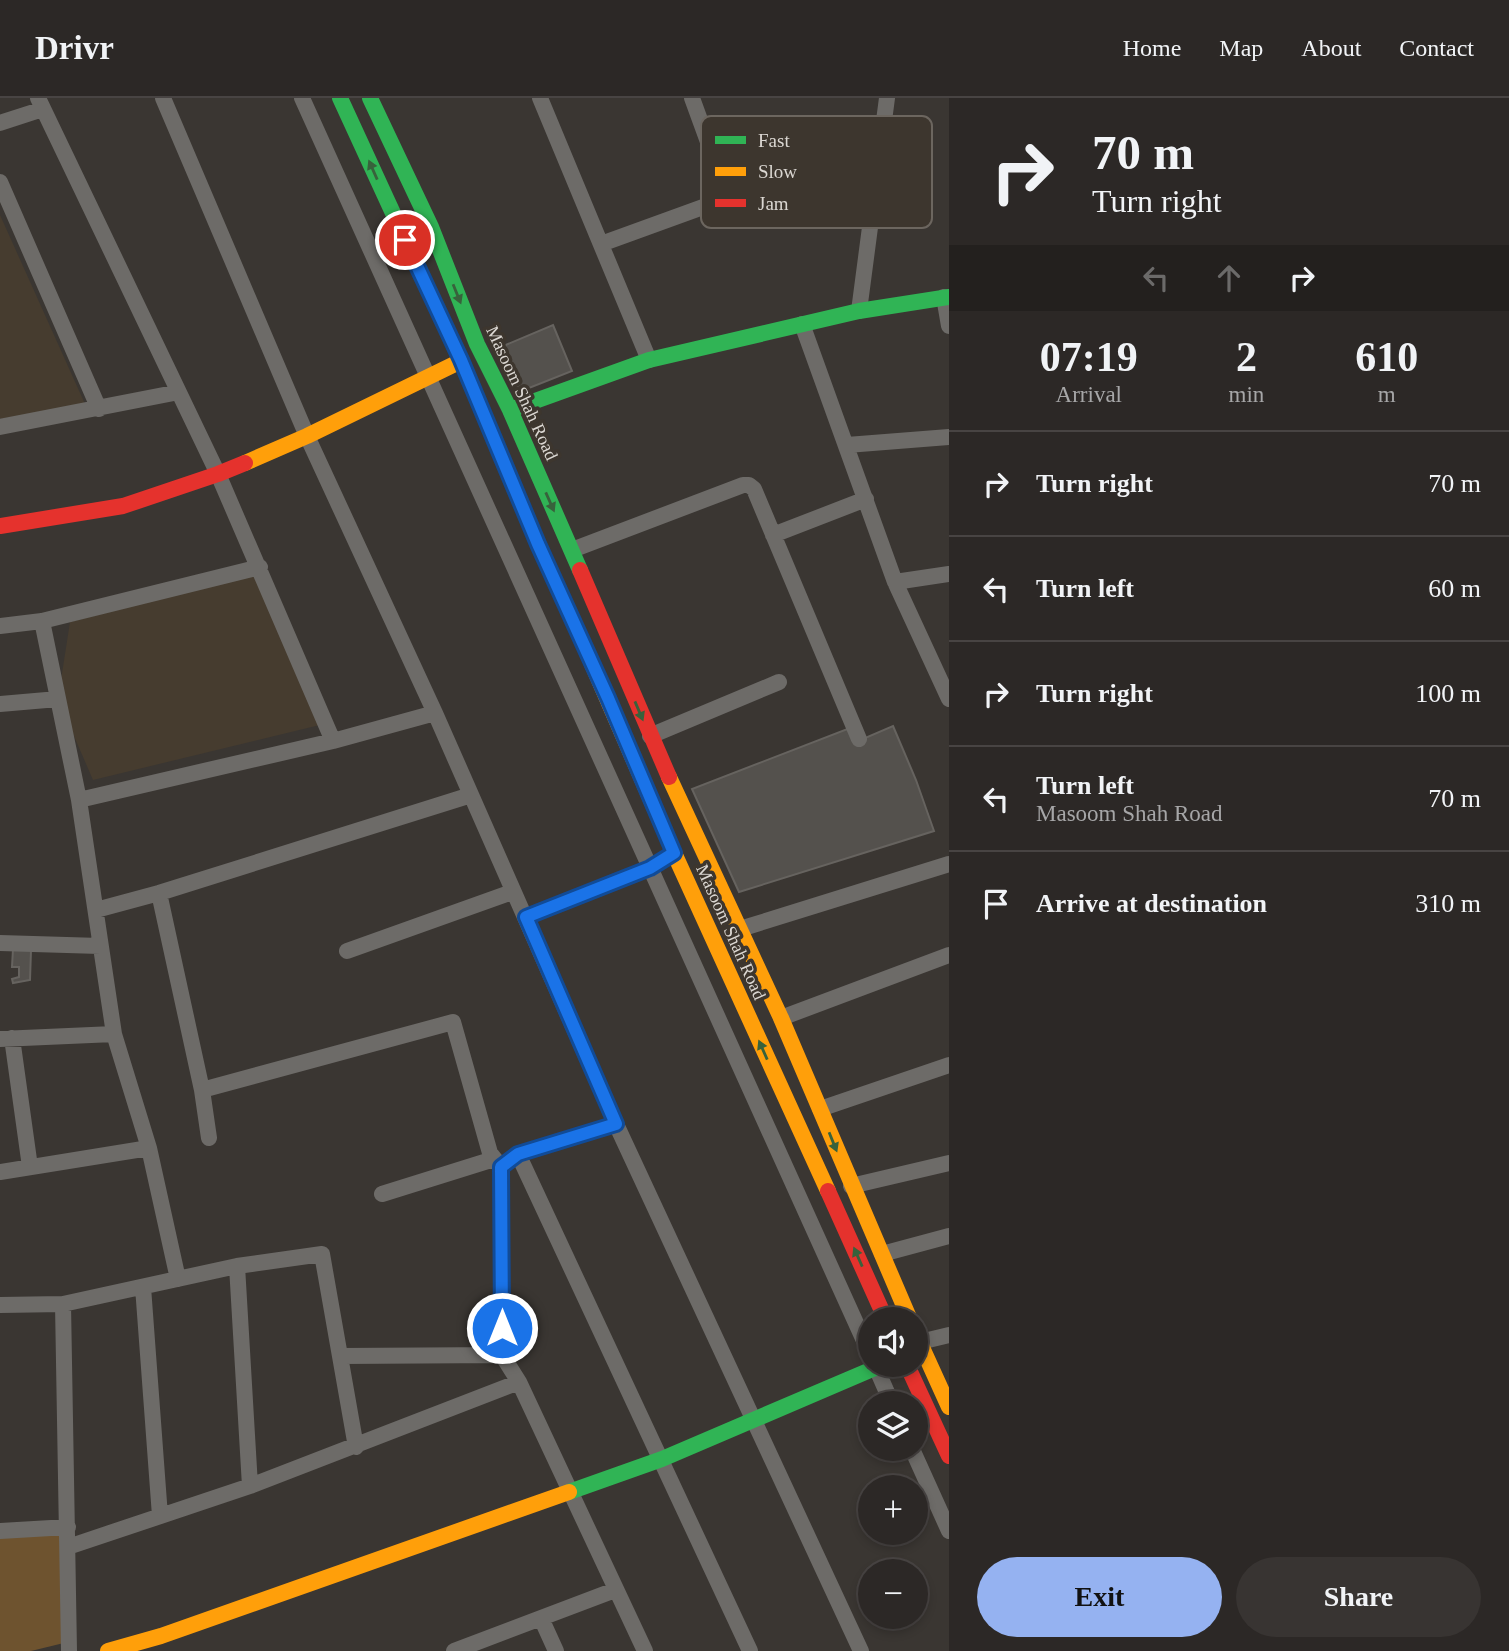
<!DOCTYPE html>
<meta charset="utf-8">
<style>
:root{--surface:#2c2826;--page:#383432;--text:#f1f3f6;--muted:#a6a6a7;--line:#484443;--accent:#95b2f1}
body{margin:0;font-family:"Times New Roman",serif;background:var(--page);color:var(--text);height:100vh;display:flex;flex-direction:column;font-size:26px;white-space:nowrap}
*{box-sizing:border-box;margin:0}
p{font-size:23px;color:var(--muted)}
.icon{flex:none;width:38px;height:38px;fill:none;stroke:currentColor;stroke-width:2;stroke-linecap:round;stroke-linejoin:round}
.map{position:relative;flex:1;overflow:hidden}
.side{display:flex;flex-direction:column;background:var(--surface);width:560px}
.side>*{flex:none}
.hud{background:#2c2826;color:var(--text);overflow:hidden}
.controls{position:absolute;left:858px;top:1209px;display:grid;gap:14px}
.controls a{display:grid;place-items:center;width:70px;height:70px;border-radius:50%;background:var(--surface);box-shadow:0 4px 10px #0003,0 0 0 2px var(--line);font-size:35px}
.pin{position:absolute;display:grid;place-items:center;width:60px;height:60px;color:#fff;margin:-30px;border:4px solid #fff;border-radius:50%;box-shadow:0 2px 7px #0007}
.me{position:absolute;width:77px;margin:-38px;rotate:0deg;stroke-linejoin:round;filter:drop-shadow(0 0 5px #0008)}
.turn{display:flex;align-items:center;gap:24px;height:147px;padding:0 28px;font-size:32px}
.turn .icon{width:91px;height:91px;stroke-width:2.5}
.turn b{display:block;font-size:49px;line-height:60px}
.lanes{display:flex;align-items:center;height:66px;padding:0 28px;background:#0003;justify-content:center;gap:35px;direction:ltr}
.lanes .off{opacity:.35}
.eta{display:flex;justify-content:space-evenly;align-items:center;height:119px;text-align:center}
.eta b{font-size:42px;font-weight:600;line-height:49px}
.cta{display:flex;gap:14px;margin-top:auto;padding:14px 28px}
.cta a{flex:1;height:80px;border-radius:42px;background:var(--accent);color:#111;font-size:28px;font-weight:600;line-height:80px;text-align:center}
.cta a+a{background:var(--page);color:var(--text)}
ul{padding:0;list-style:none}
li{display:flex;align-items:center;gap:21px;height:105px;padding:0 28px;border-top:2px solid var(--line)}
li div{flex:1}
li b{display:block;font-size:26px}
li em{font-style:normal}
header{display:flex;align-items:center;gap:42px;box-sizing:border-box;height:98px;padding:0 35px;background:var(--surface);border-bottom:2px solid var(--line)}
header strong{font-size:33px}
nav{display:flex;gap:38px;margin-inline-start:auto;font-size:24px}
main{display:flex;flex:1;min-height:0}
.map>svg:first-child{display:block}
.built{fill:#463c2f}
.green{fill:#6e532f}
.building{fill:#54514d;stroke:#66635f;stroke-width:2}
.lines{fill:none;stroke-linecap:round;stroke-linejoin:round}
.street{stroke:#6d6b68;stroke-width:16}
.fast{stroke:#30b455;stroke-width:16}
.slow{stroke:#ff9f0a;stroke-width:16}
.jam{stroke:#e5322d;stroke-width:16}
.oneway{fill:#38623c}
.route-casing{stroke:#114b97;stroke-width:18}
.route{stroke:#1a73e8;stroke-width:12}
.labels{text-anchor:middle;stroke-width:7;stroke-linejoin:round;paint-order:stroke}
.street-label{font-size:18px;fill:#dbd7d2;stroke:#3d362e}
.key{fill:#3d362e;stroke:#6c665f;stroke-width:2}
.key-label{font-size:19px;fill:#dbd7d2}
</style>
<header>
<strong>Drivr</strong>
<nav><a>Home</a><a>Map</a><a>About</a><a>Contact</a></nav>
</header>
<main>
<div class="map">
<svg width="949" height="1553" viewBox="0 0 949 1553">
<rect width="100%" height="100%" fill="#3a3632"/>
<!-- built -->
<path class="built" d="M0,117L85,306L0,321Z
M256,476L324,626L93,682L58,601L70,524Z"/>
<!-- green -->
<path class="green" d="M68,1422V1544L31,1553H0V1426Z"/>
<!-- building -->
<path class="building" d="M553,227L572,273L519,294L501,249Z
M893,628L916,682L934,733L739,794L692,691L850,630L856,644Z
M13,851L31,852L30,882L13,885L12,881L19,879V869H12Z"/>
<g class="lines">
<!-- street -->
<path class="street" d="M38,0L218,376L333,643
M163,0L307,338L435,615L616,1026L861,1553
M302,0L870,1256
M540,0L649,262
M0,25L43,11
M0,84L99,311
M601,146L714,105L724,99L723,85L692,0
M944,199L949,228
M859,213L887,0
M802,226L895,484L949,601
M0,329L179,294
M847,347L949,339
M773,437L866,401
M572,452L743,387H749L754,391L859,641
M895,484L949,476
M42,523L79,702L114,936L149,1050
M0,528L42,523L260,469
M0,606L58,601
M650,638L779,584
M79,702L333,643L435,615
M159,795L202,992L209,1040
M96,812L159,795L471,697
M526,819L650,770L674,755
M740,831L949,766
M0,845L100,848
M347,853L512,794
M781,920L949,857
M12,940L30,1069
M0,941L114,936
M202,992L453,924L490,1055L501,1069
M820,1011L949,967
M616,1026L518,1056L501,1069L502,1257L519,1284L645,1553
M518,1056L750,1553
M0,1074L149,1050L178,1181
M851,1088L949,1065
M382,1096L494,1061
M882,1156L949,1138
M237,1168L250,1388
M143,1189L160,1418
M63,1206L69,1553
M0,1207L63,1206L237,1168L322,1156L356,1349
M920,1244L949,1237
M341,1258L502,1257
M875,1267L892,1306
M912,1351L949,1433
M0,1433L68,1429
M68,1449L250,1388L519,1284
M541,1520L556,1553
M454,1553L615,1492"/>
<!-- fast -->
<path class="fast" d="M340,0L461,263L538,446L583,545
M370,0L431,129L477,246L510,312L580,472
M510,312L649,262L859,213L949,199
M569,1394L662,1361L882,1267"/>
<!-- slow -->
<path class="slow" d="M245,365L307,338L461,263
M583,545L674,755L828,1093
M669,679L781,920L910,1222
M915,1234L949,1309
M108,1553L161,1538L569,1394"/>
<!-- jam -->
<path class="jam" d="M0,428L123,408L218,376L245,365
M580,472L669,679
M828,1093L886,1222
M907,1267L949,1358"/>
</g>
<!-- one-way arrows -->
<defs><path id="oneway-solid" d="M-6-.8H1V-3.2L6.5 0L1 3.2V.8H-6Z" transform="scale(1.75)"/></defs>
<g class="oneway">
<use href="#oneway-solid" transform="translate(373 72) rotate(-114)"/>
<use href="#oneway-solid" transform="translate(457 196) rotate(68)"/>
<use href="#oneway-solid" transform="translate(550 404) rotate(66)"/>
<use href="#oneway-solid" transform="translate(639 613) rotate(67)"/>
<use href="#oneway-solid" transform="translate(763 952) rotate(-114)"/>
<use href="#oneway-solid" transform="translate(833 1044) rotate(68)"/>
<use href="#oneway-solid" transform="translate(858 1159) rotate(-114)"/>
</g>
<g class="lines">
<!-- route casing -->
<g class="route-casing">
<path id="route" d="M405,142L461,262L538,446L608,600L674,755L650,770L526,819L616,1026L518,1056L501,1069L502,1230"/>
</g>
<!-- route -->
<use href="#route" class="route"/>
</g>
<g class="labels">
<!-- street labels -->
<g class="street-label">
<text transform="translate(522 295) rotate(65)" y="6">Masoom Shah Road</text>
<text transform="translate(731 834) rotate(66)" y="6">Masoom Shah Road</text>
</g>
</g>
<!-- legend -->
<rect x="701" y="18" width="231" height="112" rx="10" class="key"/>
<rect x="715" y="38" width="31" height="8" fill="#30b455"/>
<rect x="715" y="69" width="31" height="9" fill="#ff9f0a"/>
<rect x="715" y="101" width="31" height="8" fill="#e5322d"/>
<g class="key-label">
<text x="758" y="49">Fast</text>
<text x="758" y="80">Slow</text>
<text x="758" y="112">Jam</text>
</g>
</svg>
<div class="controls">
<a><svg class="icon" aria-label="sound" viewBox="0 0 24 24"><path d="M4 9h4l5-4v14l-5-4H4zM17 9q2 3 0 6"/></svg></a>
<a><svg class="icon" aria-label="layers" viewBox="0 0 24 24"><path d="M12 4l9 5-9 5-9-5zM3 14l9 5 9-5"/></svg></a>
<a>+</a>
<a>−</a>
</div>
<div class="pin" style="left:405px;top:142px;background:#d93025"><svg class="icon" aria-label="arrive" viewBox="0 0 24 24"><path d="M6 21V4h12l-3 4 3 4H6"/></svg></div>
<svg class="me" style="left:502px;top:1230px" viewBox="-20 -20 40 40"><circle r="17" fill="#1a73e8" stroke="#fff" stroke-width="3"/><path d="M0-11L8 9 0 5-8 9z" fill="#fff"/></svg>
</div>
<section class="side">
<div class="hud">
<div class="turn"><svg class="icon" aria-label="right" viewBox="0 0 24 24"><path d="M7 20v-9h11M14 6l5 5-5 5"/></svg><div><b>70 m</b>Turn right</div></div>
<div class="lanes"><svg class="icon off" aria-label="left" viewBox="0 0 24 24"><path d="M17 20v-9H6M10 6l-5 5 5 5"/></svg><svg class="icon off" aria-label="ahead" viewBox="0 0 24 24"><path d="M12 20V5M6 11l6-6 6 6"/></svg><svg class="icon" aria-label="right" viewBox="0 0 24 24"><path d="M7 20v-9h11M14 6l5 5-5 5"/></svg></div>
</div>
<div class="eta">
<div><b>07:19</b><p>Arrival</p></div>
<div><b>2</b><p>min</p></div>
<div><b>610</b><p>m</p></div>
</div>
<ul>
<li><svg class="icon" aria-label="right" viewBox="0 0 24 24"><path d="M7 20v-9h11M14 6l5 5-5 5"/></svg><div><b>Turn right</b></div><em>70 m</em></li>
<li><svg class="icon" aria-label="left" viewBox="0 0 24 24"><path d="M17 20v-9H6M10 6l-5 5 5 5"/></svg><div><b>Turn left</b></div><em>60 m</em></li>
<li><svg class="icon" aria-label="right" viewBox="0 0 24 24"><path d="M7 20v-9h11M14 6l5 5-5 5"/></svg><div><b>Turn right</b></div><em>100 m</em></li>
<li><svg class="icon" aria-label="left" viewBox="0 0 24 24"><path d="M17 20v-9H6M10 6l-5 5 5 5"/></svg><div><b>Turn left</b><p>Masoom Shah Road</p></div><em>70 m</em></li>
<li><svg class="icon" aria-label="arrive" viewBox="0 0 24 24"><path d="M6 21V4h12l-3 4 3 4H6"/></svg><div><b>Arrive at destination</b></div><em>310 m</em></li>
</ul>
<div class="cta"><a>Exit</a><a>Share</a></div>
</section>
</main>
